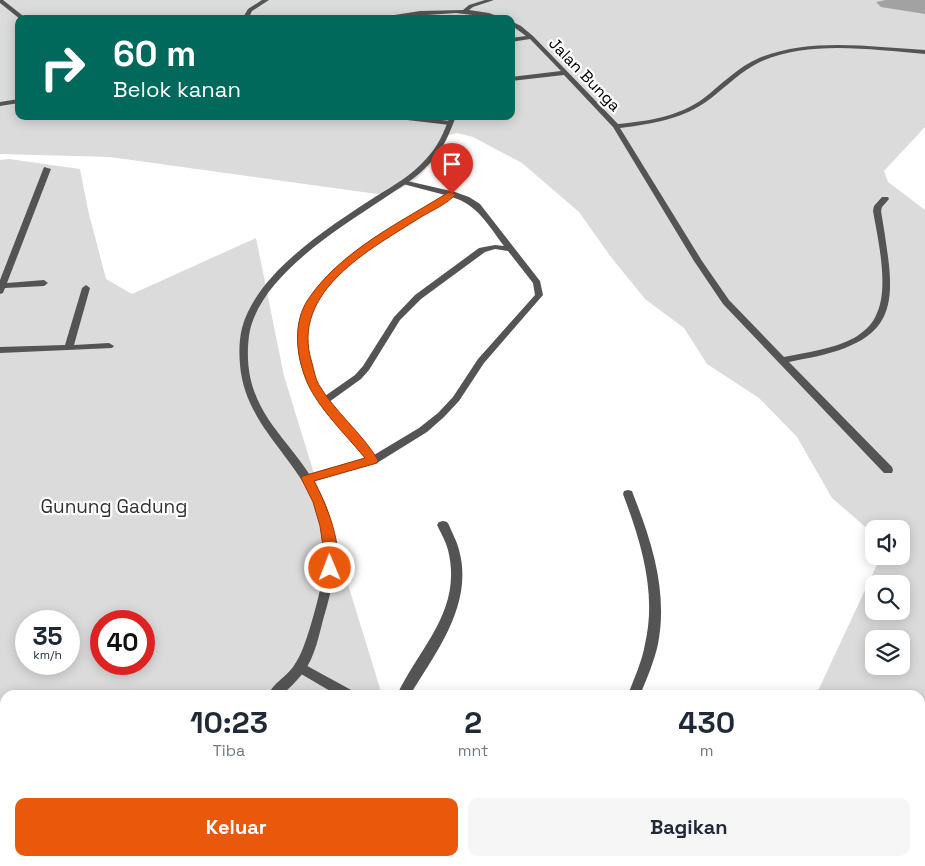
<!DOCTYPE html>
<html lang="id">
<style>
:root{--surface:#fff;--page:#f6f6f7;--text:#1f2937;--muted:#747a83;--accent:#ea580c}
body{margin:0;font-family:"Space Grotesk",sans-serif;background:var(--page);color:var(--text);height:100vh;display:flex;flex-direction:column;font-size:19px;white-space:nowrap}
*{box-sizing:border-box;margin:0}
p{font-size:16px;color:var(--muted)}
.icon{flex:none;width:28px;height:28px;fill:none;stroke:currentColor;stroke-width:2;stroke-linecap:round;stroke-linejoin:round}
.map{position:relative;flex:1;overflow:hidden}
.panel{position:absolute;left:0px;top:690px;width:925px;height:176px;display:flex;flex-direction:column;background:var(--surface);border-radius:15px 15px 0 0;box-shadow:0 2px 12px #0003}
.panel>*{flex:none}
.banner{position:absolute;left:15px;top:15px;width:500px;height:105px;border-radius:10px;box-shadow:0 2px 12px #0003;background:#00695c;color:#fff;overflow:hidden}
.fabs{position:absolute;left:865px;top:520px;display:grid;gap:10px}
.fabs a{display:grid;place-items:center;width:45px;height:45px;border-radius:10px;background:var(--surface);box-shadow:0 2px 12px #0003;font-size:25px}
.speed{position:absolute;left:15px;top:610px;display:flex;gap:10px;font-size:25px;font-weight:700;text-align:center}
.speed>*{display:grid;place-content:center;width:65px;height:65px;border-radius:50%;background:var(--surface);box-shadow:0 2px 12px #0003;line-height:1}
.speed small{font-size:12px;font-weight:400}
.speed .limit{border:8px solid #d22;background:#fff;color:#111}
.pin{position:absolute;display:grid;place-items:center;width:42px;height:42px;color:#fff;margin:-51px -21px;border-radius:50% 50% 50% 0;rotate:-45deg;box-shadow:0 0 5px #0007}
.pin .icon{rotate:45deg}
.me{position:absolute;width:55px;margin:-28px;rotate:359deg;stroke-linejoin:round;filter:drop-shadow(0 0 4px #0008)}
.turn{display:flex;align-items:center;gap:18px;height:105px;padding:0 15px;font-size:22px}
.turn .icon{width:65px;height:65px;stroke-width:2.5}
.turn b{display:block;font-size:35px;line-height:42px}
.eta{display:flex;justify-content:space-evenly;align-items:center;height:85px;text-align:center}
.eta b{font-size:30px;font-weight:600;line-height:35px}
.button{display:flex;gap:10px;margin-top:auto;padding:10px 15px}
.button a{flex:1;height:58px;border-radius:10px;background:var(--accent);color:#fff;font-size:20px;font-weight:600;line-height:58px;text-align:center}
.button a+a{background:var(--page);color:var(--text)}
.map>svg:first-child{display:block}
.green{fill:#dbdbdb;fill-rule:evenodd}
.water{fill:#a2a2a2}
.lines{fill:none;stroke-linecap:round;stroke-linejoin:round}
.minor{fill:#545454;fill-rule:evenodd}
.tertiary{fill:#545454;fill-rule:evenodd}
.route{fill:#ea580c;stroke:#983908}
.labels{text-anchor:middle;stroke-width:4.5;stroke-linejoin:round;paint-order:stroke}
.far-street-label{font-size:16px;fill:#000;stroke:#fff}
.park-label{font-size:19px;fill:#323232;stroke:#fff}
</style>
<div class="map">
<svg width="925" height="866" viewBox="0 0 925 866">
<rect width="100%" height="100%" fill="#fff"/>
<!-- green -->
<path class="green" d="M0,0H925V127L884,171L888,182L925,210V866H845L844,861H920V695H816L881,556H901V529H874V532L870,531L832,498L797,437L759,398L707,364L684,328L645,299L611,257L579,212L522,163L473,137L457,133L449,135C435,164 411,193 377,194L110,157L0,154ZM19,19H511V116H19ZM874,584H901V611H874ZM874,639H901V666H874Z
M9,159L80,169L88,210L106,279L132,294L256,238L284,376L382,695H5V861H448L449,866H0V160ZM26,621H69V664H26ZM101,621H144V664H101Z"/>
<!-- water -->
<path class="water" d="M886,0H925V14L881,7L876,2Z"/>
<g class="lines">
<!-- minor -->
<path class="minor" d="M0,0H3L27,19H20L0,3Z
M485,0H494L473,7L469,10L489,13L505,19L456,13L369,19L420,11L463,10L469,5Z
M511,21L521,26L533,36L618,124C649,121 678,117 704,98C722,84 738,67 759,58C811,37 871,47 925,50V54C872,50 812,40 762,61C742,70 727,86 710,99C684,119 652,124 620,128L702,261L729,300L784,357C808,352 833,349 854,338C864,332 873,324 877,313C889,287 878,239 873,211L874,206L882,197H888L889,199L882,207L881,211C884,229 887,247 889,265C893,306 887,332 845,348C827,355 808,358 789,362L892,467L893,470L892,473H884L723,304L694,261L613,127L564,75L511,81V77L561,71L530,39L511,42V38L526,36L511,25Z
M19,99V103L0,106V102Z
M387,116H409L450,121L453,123L450,125L390,118Z
M44,167L51,169L7,283L44,280L48,283L44,286L5,288L3,293L0,294V280Z
M403,180L455,192L469,197L480,204L540,281L543,295L484,363L459,401L444,417L427,432L377,463L307,483L303,482L302,479L303,476L366,458C346,434 322,412 308,383C262,289 381,234 445,195L403,184ZM452,197C478,205 488,225 504,246L495,245L479,248L415,295L394,317L363,366L355,375L325,396C258,297 384,240 452,197ZM495,249L508,251L533,283L535,295L478,359L453,397L438,413L419,428L374,455L329,402L361,379L369,370L400,320L421,299L485,252Z
M86,285L90,288L74,345L109,343L114,346L112,348L0,353V347L65,345L82,288Z
M628,490L632,491L633,494C652,542 668,592 658,644C654,662 647,678 640,695H628C634,678 642,662 645,644C657,593 641,542 623,494L624,491Z
M443,521L447,522L449,525C452,533 457,541 459,550C474,604 436,652 410,695H397C420,646 463,610 448,550C446,542 441,533 437,525L439,522Z
M300,662L353,691L354,695H337L296,671L294,667L296,663Z
M0,715L5,717V733L0,731Z
M695,861H720L722,866H697Z
M730,861H744V866H730Z"/>
<!-- tertiary -->
<path class="tertiary" d="M262,0H269L252,11L248,19H242L248,9Z
M450,116H456C450,133 443,149 431,162C417,178 398,189 380,201C336,230 257,279 249,336C239,417 298,439 325,503C340,539 336,577 325,613C319,633 316,656 303,673C297,681 289,688 282,695H268C273,683 288,676 295,664C306,649 318,600 322,581C326,554 325,525 313,500C290,452 245,422 240,365C239,353 239,340 242,328C257,272 329,227 375,197C393,186 412,175 426,159C438,147 444,132 450,116Z
M24,861H43L41,866H22Z"/>
</g>
<!-- route -->
<path class="route" d="M449,192L456,194C447,204 433,210 421,217C371,249 289,291 312,363C314,370 315,378 319,385C335,412 362,433 378,460L377,463L314,481C325,501 346,550 334,572H325L323,568L324,553L320,526L313,502L301,478L303,476L365,458C347,436 318,408 307,382C296,356 292,322 309,298C342,250 401,222 449,192Z"/>
<g class="labels">
<!-- far-street labels -->
<g class="far-street-label">
<text transform="translate(585 74) rotate(46)" y="6">Jalan Bunga</text>
</g>
<!-- park labels -->
<g class="park-label">
<text x="114" y="513">Gunung Gadung</text>
</g>
</g>
</svg>
<div class="fabs">
<a><svg class="icon" aria-label="sound" viewBox="0 0 24 24"><path d="M4 9h4l5-4v14l-5-4H4zM17 9q2 3 0 6"/></svg></a>
<a><svg class="icon" aria-label="search" viewBox="0 0 24 24"><circle cx="10" cy="10" r="6"/><path d="M15 15l6 6"/></svg></a>
<a><svg class="icon" aria-label="layers" viewBox="0 0 24 24"><path d="M12 4l9 5-9 5-9-5zM3 14l9 5 9-5"/></svg></a>
</div>
<div class="speed"><div>35<small>km/h</small></div><div class="limit">40</div></div>
<div class="pin" style="left:452px;top:194px;background:#d93025"><svg class="icon" aria-label="arrive" viewBox="0 0 24 24"><path d="M6 21V4h12l-3 4 3 4H6"/></svg></div>
<svg class="me" style="left:330px;top:568px" viewBox="-20 -20 40 40"><circle r="17" fill="#ea580c" stroke="#fff" stroke-width="3"/><path d="M0-11L8 9 0 5-8 9z" fill="#fff"/></svg>
<div class="banner">
<div class="turn"><svg class="icon" aria-label="right" viewBox="0 0 24 24"><path d="M7 20v-9h11M14 6l5 5-5 5"/></svg><div><b>60 m</b>Belok kanan</div></div>
</div>
<section class="panel">
<div class="eta">
<div><b>10:23</b><p>Tiba</p></div>
<div><b>2</b><p>mnt</p></div>
<div><b>430</b><p>m</p></div>
</div>
<div class="button"><a>Keluar</a><a>Bagikan</a></div>
</section>
</div>
